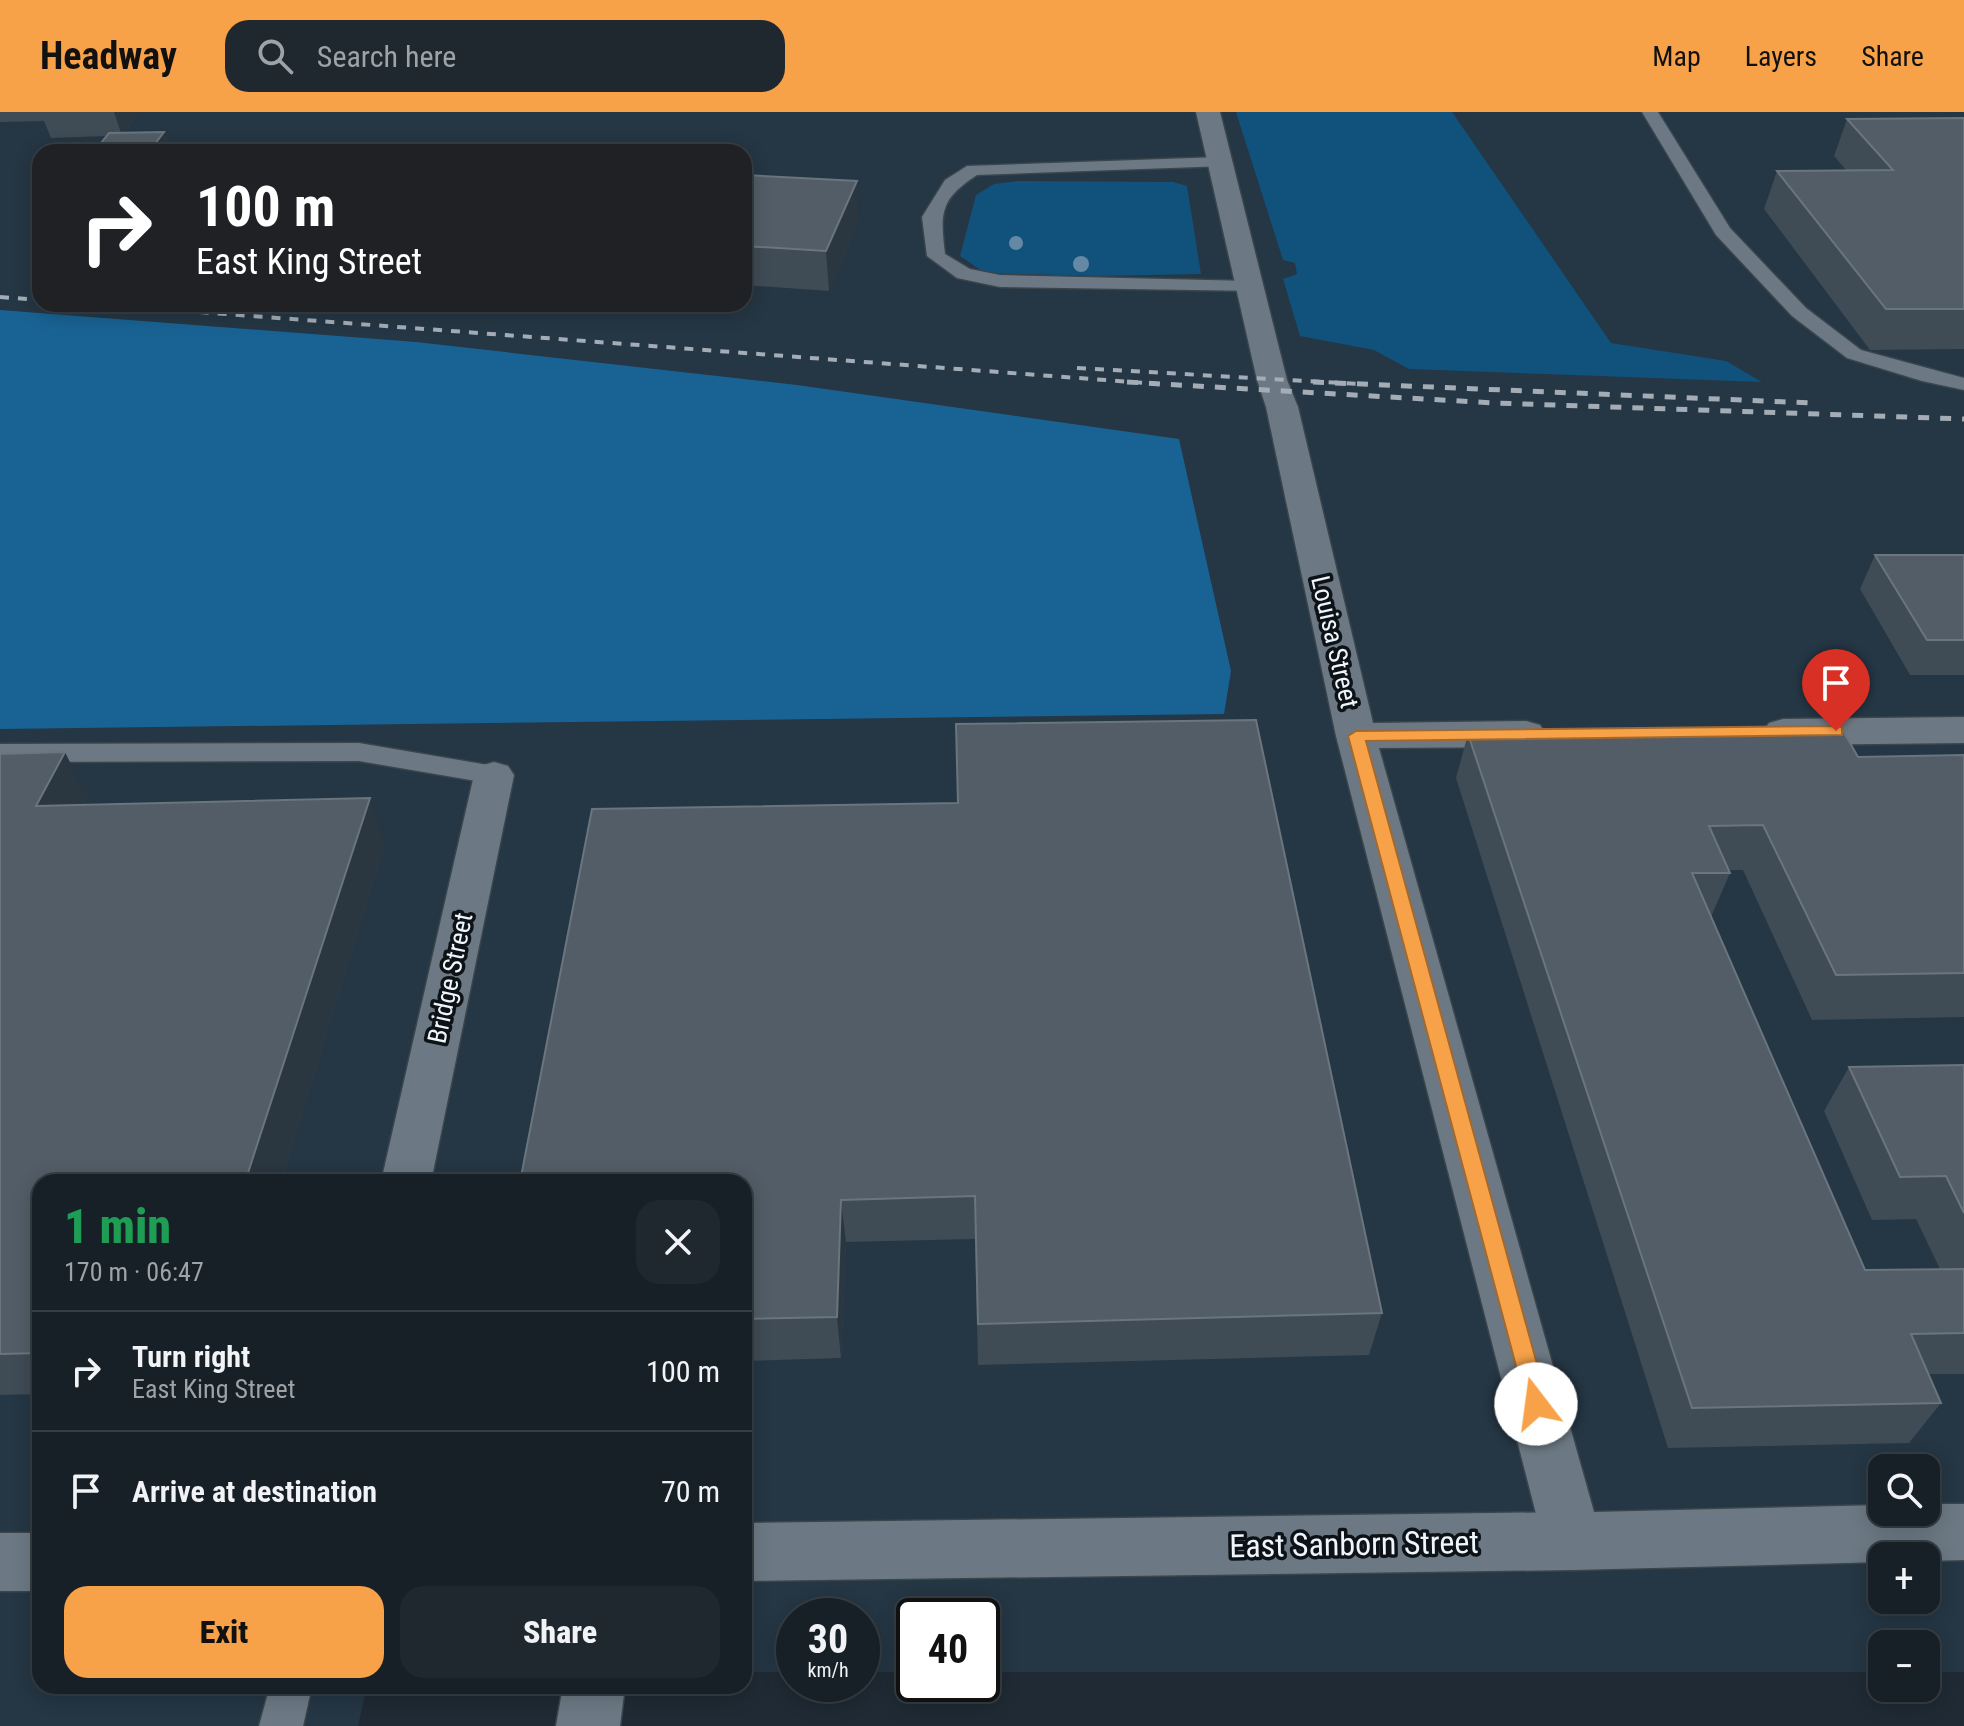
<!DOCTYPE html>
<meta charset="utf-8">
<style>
:root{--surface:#172027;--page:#20282f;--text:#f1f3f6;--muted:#9ea3a7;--line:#363e44;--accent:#f7a149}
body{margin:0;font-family:"Roboto Condensed",sans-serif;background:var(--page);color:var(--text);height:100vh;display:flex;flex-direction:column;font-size:30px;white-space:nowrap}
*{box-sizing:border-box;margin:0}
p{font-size:26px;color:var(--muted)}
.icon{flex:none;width:44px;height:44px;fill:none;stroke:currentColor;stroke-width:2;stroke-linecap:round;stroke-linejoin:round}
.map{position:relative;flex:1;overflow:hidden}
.panel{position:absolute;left:32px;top:1062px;width:720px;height:520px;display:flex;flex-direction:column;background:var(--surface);border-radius:24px;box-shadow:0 4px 20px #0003,0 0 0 2px var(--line)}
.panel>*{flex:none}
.banner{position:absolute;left:32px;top:32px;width:720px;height:168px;border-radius:24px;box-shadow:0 4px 20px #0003,0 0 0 2px var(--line);background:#202124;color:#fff;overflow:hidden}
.tools{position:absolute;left:1868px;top:1342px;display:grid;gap:16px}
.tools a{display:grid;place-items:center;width:72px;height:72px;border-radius:16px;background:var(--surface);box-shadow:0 4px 20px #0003,0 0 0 2px var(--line);font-size:40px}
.speed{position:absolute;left:776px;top:1486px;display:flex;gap:16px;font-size:40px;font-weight:700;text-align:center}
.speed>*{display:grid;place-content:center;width:104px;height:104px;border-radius:50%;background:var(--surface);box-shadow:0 4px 20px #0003,0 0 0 2px var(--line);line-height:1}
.speed small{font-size:20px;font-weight:400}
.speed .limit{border:4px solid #111;border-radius:12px;background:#fff;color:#111}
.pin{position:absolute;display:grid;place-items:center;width:68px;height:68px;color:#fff;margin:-82px -34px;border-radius:50% 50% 50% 0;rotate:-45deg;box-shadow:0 0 8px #0007}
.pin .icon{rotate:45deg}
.me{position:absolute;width:88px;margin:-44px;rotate:345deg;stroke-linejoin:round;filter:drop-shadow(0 0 6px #0008)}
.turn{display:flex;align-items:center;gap:28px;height:168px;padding:0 32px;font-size:36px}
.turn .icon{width:104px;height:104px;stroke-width:2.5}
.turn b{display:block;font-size:56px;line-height:68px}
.round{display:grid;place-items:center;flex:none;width:84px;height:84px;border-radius:24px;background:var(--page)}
.overview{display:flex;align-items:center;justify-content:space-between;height:136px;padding:0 32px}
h1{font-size:48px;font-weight:800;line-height:60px;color:#1e9e55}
.action{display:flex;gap:16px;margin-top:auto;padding:16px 32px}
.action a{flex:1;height:92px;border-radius:24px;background:var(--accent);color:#111;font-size:32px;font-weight:800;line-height:92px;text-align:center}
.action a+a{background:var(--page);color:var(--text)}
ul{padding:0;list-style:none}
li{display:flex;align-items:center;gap:24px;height:120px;padding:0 32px;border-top:2px solid var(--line)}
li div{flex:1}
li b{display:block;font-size:30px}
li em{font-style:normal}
header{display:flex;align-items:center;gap:48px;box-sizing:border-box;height:112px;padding:0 40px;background:var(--accent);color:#111}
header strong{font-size:38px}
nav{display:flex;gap:44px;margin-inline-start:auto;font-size:28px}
.search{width:560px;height:72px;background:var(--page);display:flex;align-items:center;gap:20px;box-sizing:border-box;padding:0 28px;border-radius:24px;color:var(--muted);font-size:30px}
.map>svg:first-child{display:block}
.built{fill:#253644;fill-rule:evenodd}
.green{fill:#11527c}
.forest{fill:#196394}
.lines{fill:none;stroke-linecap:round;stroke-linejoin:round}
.service-casing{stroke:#3b454c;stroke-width:3}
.minor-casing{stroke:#3b454c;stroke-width:3}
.tertiary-casing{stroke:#3b454c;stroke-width:3}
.service{fill:#6c7984;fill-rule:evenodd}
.minor{fill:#6c7984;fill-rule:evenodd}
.tertiary{fill:#6c7984;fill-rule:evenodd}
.rail-far1{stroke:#a4adb5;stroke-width:4;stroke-dasharray:9 9;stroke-linecap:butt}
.rail{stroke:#a4adb5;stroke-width:5;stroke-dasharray:11 11;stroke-linecap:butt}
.tree{fill:#6588a4}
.wall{fill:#3f4b55}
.shaded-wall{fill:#2a3640}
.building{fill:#525d67;stroke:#6a757e;stroke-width:2}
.route{fill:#f7a149;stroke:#a1692f;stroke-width:2}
.labels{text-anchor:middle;stroke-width:7;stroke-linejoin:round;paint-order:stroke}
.street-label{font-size:26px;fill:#eef5fc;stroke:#0d1216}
.near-street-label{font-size:32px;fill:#eef5fc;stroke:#0d1216}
</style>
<header>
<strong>Headway</strong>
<div class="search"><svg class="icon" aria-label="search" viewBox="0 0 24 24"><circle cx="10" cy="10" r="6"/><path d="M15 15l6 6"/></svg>Search here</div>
<nav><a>Map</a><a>Layers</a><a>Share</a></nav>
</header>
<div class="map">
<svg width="1964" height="1614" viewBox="0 0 1964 1614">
<rect width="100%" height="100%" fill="#1f2a34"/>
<!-- built -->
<path class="built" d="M0,0H1964V1560H1926V1532H1882V1560H982V1504H914V1560H862V1504H794V1560H744V1070H40V1574H367L358,1614H0ZM40,40H744V192H40ZM1882,1356H1926V1400H1882ZM1882,1444H1926V1488H1882Z"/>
<!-- green -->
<path class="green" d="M1236,0H1452L1611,231L1726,249L1762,270L1409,257L1374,238L1300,224L1283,167L1297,162L1295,151L1283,148Z
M1019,69L1173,70L1187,74L1201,162L1098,164L985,161L960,144L976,83L994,72Z"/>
<!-- forest -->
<path class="forest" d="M0,198L416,230L797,273L1179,327L1231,559L1224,602L0,617Z"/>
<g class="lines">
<!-- service casing -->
<g class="service-casing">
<path id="service" d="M1642,0H1658L1730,116L1806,196L1861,238L1964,266V278L1922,269L1847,246L1792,204L1716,123Z
M1220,45L1226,46L1229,50L1226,54L977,63C940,87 940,101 945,142L970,157L1000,163L1250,169L1260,175L1257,179L1000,175L957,166L927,144L922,105L945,68L967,54Z
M359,631L494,654L504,657L508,663L504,669L494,672L359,649L0,650V632Z
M270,1574H312L303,1614H259Z"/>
</g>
<!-- minor casing -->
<g class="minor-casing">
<path id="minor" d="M494,650L508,654L514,663L431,1070H381L474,663L480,654Z
M1573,1400L1594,1409L1603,1429L1594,1449L1573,1458L744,1469V1411Z
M0,1421H40V1479H0Z
M563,1574H625L620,1614H556Z"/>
</g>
<!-- tertiary casing -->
<g class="tertiary-casing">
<path id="tertiary" d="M1196,0H1220L1287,268L1298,295L1373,611L1526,609L1540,613L1546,622L1540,631L1526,635L1379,636L1594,1400L1882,1393V1400H1926V1392H1964V1448L1926,1449V1444H1882V1450L1573,1458L1552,1449L1543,1429L1336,624L1266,295L1257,268Z
M1964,605V631L1783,633L1769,629L1763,620L1769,611L1783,607Z"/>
</g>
<!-- service -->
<use href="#service" class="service"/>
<!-- minor -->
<use href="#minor" class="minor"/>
<!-- tertiary -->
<use href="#tertiary" class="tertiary"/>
<!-- rail-far1 -->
<path class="rail-far1" d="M0,185L40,188
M92,192L1158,272
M1077,256L1359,272"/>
<!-- rail -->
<path class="rail" d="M1127,270L1495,291L1964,307
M1313,270L1812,291"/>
</g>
<!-- trees -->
<g class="tree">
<circle cx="1016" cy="131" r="7"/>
<circle cx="1081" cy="152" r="8"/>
</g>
<!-- wall -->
<path class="wall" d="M0,0H139L125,20H164L171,40H94L106,24L51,26L44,9L0,10Z
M1964,6V237L1870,238L1764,97L1777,59L1846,58L1834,44L1847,7Z
M744,63L859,107L829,179L744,173Z
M1875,443H1964V563H1910L1860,477Z
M1468,622L1858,645L1964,643V905L1812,908L1743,758H1729L1730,761L1711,805L1865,1158L1940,1157L1916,1107L1872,1108L1824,999L1849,955L1964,953V1262H1928L1941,1291L1909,1331L1668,1336L1456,666Z
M0,642L87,685L83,693L385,731L281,1070H40V1282L0,1283Z
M957,691L1382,1201L1369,1243L978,1253L975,1127L846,1130L841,1246L744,1249V1070Z"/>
<!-- shaded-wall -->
<path class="shaded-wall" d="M114,0H139L122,24Z
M164,20L171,40H149Z
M857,69L859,107L829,179L826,139Z
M65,640L87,685L60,738L36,694Z
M370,686L385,731L281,1070H245Z
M841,1088L846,1130L841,1246L837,1205Z"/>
<!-- building -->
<path class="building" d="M1964,6V197H1886L1777,59L1893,58L1847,7Z
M164,20L149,40H94L109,21Z
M744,63L857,69L826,139L744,134Z
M1875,443H1964V528H1927Z
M1256,608L1382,1201L978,1212L975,1084L841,1088L837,1205L744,1207V1070H520L592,697L958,691L956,612Z
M1842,617L1858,645L1964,643V861L1836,863L1763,713L1709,714L1730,761H1692L1865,1158L1964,1157V1221L1911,1222L1941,1291L1692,1296L1468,622Z
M65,640L36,694L370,686L245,1070H40V1241L0,1242V642Z
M1964,953V1101L1946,1064L1900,1065L1849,955Z"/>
<!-- route -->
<path class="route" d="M1836,614L1842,615V623L1366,629L1548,1292L1545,1299L1536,1302L1528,1299L1348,624L1356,619Z"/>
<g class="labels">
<!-- street labels -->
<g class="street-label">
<text transform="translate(1335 530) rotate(77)" y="9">Louisa Street</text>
<text transform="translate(450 866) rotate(-78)" y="9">Bridge Street</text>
</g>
<!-- near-street labels -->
<g class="near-street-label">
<text transform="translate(1354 1432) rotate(-1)" y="11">East Sanborn Street</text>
</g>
</g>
</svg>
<div class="tools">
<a><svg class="icon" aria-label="search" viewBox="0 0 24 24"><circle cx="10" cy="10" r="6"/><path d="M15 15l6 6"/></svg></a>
<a>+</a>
<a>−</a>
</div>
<div class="speed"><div>30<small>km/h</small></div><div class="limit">40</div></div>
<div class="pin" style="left:1836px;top:619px;background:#d93025"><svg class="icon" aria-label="arrive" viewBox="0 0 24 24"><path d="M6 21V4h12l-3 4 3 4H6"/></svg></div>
<svg class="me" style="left:1536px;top:1292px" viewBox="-20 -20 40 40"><circle r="19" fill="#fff"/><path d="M0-13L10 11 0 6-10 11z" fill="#f7a149"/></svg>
<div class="banner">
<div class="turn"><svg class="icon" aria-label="right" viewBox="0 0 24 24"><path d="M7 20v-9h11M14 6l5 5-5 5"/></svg><div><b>100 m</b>East King Street</div></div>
</div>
<section class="panel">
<div class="overview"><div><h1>1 min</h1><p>170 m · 06:47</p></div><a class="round"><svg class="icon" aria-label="close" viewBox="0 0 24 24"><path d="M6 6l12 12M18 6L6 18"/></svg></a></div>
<ul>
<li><svg class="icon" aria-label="right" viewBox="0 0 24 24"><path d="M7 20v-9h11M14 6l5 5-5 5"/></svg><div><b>Turn right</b><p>East King Street</p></div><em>100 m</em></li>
<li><svg class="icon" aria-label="arrive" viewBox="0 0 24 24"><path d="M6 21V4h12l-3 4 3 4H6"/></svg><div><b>Arrive at destination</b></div><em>70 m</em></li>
</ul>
<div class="action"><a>Exit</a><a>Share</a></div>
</section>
</div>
